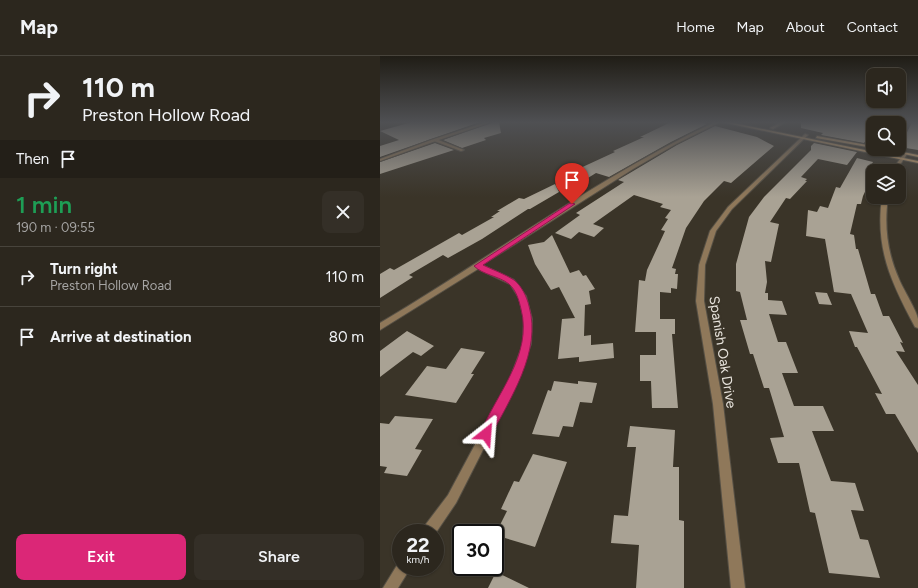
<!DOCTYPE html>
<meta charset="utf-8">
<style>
:root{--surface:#2c271e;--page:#342f27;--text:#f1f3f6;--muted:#a6a5a4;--line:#48443c;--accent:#db2777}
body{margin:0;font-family:Figtree,sans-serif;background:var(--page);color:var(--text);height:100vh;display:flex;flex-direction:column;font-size:15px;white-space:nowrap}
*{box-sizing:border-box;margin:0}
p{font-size:13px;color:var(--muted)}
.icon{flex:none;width:22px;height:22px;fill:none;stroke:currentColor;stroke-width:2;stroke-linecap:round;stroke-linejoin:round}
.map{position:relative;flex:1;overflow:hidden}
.drawer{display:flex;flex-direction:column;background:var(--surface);width:380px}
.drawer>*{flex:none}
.banner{background:#2c271e;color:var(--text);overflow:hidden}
.fabs{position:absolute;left:486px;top:12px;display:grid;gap:8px}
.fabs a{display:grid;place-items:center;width:40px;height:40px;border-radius:8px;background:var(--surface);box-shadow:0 1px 3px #0004,0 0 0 1px var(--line);font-size:20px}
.speed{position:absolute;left:12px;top:468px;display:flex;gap:8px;font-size:20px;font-weight:700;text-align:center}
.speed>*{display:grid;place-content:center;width:52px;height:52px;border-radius:50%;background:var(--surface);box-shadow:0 1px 3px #0004,0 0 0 1px var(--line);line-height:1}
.speed small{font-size:10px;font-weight:400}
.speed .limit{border:2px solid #111;border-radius:6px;background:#fff;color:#111}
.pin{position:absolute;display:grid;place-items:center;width:34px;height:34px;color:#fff;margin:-41px -17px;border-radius:50% 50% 50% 0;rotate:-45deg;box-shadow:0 0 4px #0007}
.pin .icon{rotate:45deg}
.me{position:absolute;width:44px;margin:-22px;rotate:28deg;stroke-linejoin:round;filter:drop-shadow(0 0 3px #0008)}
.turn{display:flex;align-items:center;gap:14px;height:84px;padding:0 16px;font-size:18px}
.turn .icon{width:52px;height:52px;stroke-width:2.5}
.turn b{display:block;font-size:28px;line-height:34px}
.then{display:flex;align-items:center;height:38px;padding:0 16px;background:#0003;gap:8px;font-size:15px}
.round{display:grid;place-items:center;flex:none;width:42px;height:42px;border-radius:8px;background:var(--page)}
.headline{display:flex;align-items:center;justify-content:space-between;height:68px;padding:0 16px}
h1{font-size:24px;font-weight:600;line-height:30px;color:#1e9e55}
.cta{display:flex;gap:8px;margin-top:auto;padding:8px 16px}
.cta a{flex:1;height:46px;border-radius:8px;background:var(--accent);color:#fff;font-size:16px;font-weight:600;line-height:46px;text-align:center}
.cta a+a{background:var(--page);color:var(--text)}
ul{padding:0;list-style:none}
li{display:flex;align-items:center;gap:12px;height:60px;padding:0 16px;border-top:1px solid var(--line)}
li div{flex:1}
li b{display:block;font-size:15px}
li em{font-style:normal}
header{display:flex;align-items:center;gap:24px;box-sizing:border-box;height:56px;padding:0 20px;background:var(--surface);border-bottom:1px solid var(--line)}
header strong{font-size:19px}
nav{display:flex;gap:22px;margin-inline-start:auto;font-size:14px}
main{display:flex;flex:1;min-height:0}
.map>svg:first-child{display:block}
.building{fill:#a9a294}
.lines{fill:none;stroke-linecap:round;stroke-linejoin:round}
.service-casing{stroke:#565045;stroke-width:2}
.minor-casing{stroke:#565045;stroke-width:2}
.secondary-casing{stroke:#565045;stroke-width:2}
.service{fill:#8f785a;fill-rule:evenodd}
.minor{fill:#8f785a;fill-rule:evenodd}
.secondary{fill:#c29d6d;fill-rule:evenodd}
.route{fill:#db2777;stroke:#8e194d}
.labels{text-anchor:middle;stroke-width:4;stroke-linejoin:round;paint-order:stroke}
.street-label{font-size:14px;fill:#e8e4dd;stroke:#3a3428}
</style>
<header>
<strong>Map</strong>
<nav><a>Home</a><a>Map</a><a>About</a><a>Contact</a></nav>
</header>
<main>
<section class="drawer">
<div class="banner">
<div class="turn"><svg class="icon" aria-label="right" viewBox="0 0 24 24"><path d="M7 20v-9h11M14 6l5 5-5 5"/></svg><div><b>110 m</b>Preston Hollow Road</div></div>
<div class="then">Then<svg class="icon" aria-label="arrive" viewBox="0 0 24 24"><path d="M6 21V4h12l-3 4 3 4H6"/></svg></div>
</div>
<div class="headline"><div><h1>1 min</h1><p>190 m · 09:55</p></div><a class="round"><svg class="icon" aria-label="close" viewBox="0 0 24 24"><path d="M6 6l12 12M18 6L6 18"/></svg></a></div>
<ul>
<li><svg class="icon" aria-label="right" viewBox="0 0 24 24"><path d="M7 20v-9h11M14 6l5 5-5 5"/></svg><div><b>Turn right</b><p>Preston Hollow Road</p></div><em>110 m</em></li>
<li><svg class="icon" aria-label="arrive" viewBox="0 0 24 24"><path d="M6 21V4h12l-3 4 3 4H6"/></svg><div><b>Arrive at destination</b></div><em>80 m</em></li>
</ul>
<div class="cta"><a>Exit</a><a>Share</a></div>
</section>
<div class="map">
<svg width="538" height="532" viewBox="0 0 538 532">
<rect width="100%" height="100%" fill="#3a3428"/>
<!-- building -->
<path class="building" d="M32,66H100L0,101V90L19,84L0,75Z
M113,66H119L121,77L104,82L106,84L82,92L63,84Z
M291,66H320L327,68L291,86L229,121L216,117L203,125L187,120L198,114H196L235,96L233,95L264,81H260Z
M421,66H493V74L484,87L441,79L443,77L421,72Z
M532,66H538V94L520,91Z
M335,70L377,81L394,90L351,127L344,125L324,145L306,172L292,212L296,213L295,218H298L297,233L291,232V237L280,236V263H295V278H292L298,352H272L271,325H260V299H276V276H255L259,224L265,225L267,214L285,175L281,174L288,163L285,162L291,154L280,151L283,148L254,139L213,168L224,172L214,181L199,176L191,183L175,177L200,159L196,157L244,126L238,124L297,89Z
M55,87L74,94L0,118V106Z
M434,87L477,96L467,109L438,103L421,121L427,123L425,125H427L410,143L406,142L390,166L399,168L391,206L385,205L387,226L385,237H388V244L402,245L407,259L389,258L398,286H406L418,317H402L414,350H443L454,375H432L451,425L475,427L484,455L471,454L480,483L488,484L500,522L449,517L435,457L430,456L419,407H398L390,382L404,381L389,332H384L373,298H370L360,264H367L360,236L356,235V208L369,161L384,141L431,94V90Z
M477,102L493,106L485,121L491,123L483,140L481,148H477L470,178L474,179L476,193H478L491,238H495L503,260H509L523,287L520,286L525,296L516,295L538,329V397L515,358H506L495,337L502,338L477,291H475L469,275L488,277L471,238L454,236L445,183L426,180L428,154L437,156L440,150L448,152L456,131L460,132Z
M175,128L179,136L150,153H148L102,183L68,202L63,199L29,219L33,221L0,242V218L10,212L14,214L79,177L82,179L114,161H111L120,155H117L139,142L144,143Z
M172,179L190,217L199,214L203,220L206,219L215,233L209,235L211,248L205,249L204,280L211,279V289L233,287L234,302L199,306V301L178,303L182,263L195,262L179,231L171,234L155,208L148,189L164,186Z
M435,236L447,237L452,249L439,248Z
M27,275L54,290L41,300L33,296L0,321V295Z
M81,292L105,296L91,318H94L76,347L25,339L47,310L66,313Z
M174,325L198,328V325L217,327L212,347L200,346L193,371L183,370L179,381L152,378L168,334L171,335Z
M15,360L53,363L35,393L42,394L27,420L4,417L7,411L0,410V367L9,368Z
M250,370L295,374L293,411H299V464L304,465V532H256L259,489L231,487L234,459L248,460L256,391H247Z
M153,398L187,406L155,491L115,479L127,455L121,453L134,425L139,426Z
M116,516L149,532H108Z"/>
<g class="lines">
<!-- service casing -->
<g class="service-casing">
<path id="service" d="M54,83H56L84,94L81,95L54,85Z"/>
</g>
<!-- minor casing -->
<g class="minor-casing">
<path id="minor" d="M106,66H112L53,86L0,105V103L51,84Z
M335,66H340L296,88L253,113L102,209L134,224L146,240L152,263L151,288L136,329L76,447L55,478V477H42L43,472L68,439L129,325L143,288L144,263L139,242L130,228L98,213L0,274V267C112,201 217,121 335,66Z
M401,66H406L393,73L390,72Z
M508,66H512V67H508Z
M425,78L428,79L352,153L336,175L325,209L324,245L343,348L365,532H351L333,348L316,245L319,209L330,175L348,151Z
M524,97L527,98L516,115H512Z
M502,141H508C504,170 507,196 519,223C523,233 537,255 538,263C538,266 538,269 538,272L535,271C511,226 495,193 502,141Z
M21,505V511H31L18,532H3L19,506Z"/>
</g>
<!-- secondary casing -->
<g class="secondary-casing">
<path id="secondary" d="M349,66L538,105V107L341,66Z
M437,80L493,90V92L436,82Z
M500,93H508L538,99V101Z"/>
</g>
<!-- service -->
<use href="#service" class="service"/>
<!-- minor -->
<use href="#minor" class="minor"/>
<!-- secondary -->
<use href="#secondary" class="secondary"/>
</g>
<!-- sky -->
<linearGradient id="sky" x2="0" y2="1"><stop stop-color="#201d16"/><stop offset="0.47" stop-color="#4f5053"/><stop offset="1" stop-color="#4f5053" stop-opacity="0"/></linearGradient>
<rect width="538" height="141" fill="url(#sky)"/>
<!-- route -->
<path class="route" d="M190,147L195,148L103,209C113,214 125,218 134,224C141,229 147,241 149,250C162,296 130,342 110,382L106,384L101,382L100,378C116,338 153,299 141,253C139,244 136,234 129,228C119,220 103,219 94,210Z"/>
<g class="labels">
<!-- street labels -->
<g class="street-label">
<text transform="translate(343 296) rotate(81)" y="5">Spanish Oak Drive</text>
</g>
</g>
</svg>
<div class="fabs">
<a><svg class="icon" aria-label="sound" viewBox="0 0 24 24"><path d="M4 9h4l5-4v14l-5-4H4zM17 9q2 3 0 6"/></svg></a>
<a><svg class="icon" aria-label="search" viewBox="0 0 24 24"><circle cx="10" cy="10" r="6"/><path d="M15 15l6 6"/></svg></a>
<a><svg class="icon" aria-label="layers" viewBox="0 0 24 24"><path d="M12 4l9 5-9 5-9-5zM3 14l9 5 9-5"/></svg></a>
</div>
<div class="speed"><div>22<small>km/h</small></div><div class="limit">30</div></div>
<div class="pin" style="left:192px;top:148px;background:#d93025"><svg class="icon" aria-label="arrive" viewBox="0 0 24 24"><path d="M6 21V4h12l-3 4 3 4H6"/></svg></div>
<svg class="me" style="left:106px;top:378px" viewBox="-20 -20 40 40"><path d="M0-17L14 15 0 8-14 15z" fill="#db2777" stroke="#fff" stroke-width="4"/></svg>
</div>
</main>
